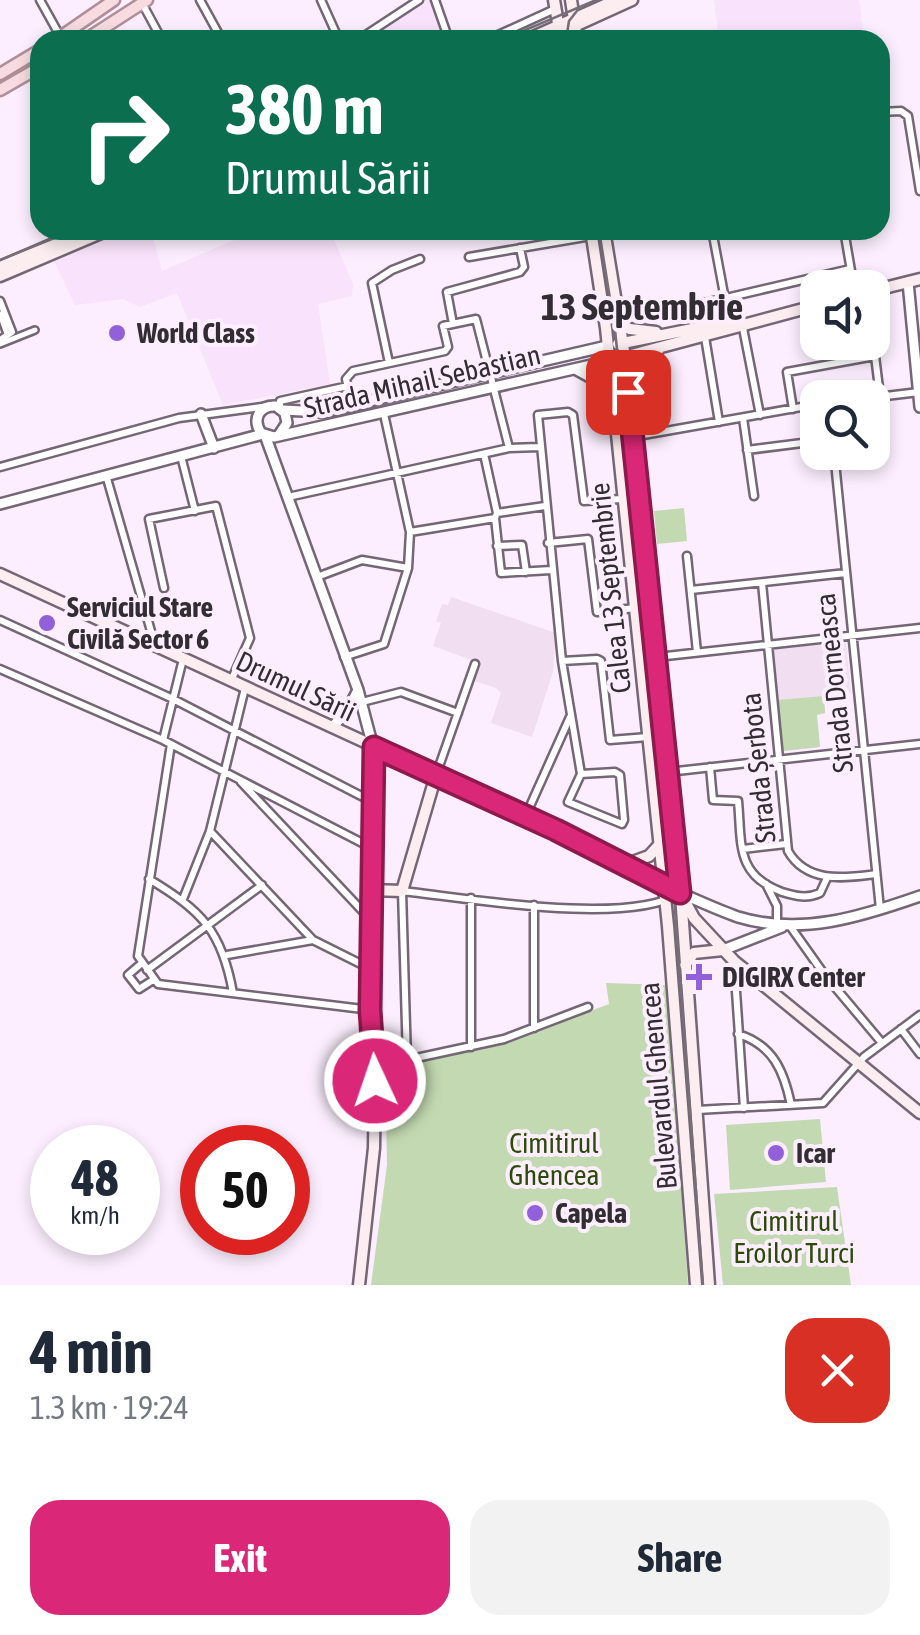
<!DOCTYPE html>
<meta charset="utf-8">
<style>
:root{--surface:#fff;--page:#f2f2f3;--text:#1f2937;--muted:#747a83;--accent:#db2777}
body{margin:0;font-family:"Asap Condensed",sans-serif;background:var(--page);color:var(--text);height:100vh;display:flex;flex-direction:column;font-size:38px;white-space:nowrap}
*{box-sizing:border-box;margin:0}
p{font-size:32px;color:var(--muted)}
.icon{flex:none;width:55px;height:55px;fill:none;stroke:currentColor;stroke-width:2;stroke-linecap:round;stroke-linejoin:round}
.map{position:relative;height:1285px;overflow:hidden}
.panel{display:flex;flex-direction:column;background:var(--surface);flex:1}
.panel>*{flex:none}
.hud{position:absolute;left:30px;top:30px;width:860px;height:210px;border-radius:30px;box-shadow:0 5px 15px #0003;background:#0b6e4f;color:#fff;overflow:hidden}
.controls{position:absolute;left:800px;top:270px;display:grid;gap:20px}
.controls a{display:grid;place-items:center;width:90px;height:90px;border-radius:20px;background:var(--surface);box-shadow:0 5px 15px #0003;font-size:50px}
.speed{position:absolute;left:30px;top:1125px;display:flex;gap:20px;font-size:50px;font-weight:700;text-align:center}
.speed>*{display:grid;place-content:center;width:130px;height:130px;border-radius:50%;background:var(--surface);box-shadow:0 5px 15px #0003;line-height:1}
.speed small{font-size:25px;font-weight:400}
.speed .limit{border:15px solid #d22;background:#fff;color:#111}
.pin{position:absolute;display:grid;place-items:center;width:85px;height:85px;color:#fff;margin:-42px;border-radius:20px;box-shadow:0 5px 15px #0006}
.me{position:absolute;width:110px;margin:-55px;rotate:357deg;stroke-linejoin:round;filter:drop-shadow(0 0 8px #0008)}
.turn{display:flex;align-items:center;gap:35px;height:210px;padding:0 30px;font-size:45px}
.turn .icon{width:130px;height:130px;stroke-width:2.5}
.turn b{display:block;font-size:70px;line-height:85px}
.round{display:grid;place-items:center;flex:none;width:105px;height:105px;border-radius:30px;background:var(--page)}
.summary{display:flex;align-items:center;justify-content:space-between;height:170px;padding:0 30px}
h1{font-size:60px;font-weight:700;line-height:75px}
.cta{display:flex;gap:20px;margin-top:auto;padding:20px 30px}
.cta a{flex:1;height:115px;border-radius:30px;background:var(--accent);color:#fff;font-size:40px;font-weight:700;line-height:115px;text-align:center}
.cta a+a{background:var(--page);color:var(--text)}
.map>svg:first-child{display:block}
.built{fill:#f9e2fb}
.education{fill:#f1dff1}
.green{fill:#c2d9b1}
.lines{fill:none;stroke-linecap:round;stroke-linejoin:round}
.pedestrian-casing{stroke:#756676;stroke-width:10}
.minor-casing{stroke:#756676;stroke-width:11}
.tertiary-casing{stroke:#756676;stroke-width:14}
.secondary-casing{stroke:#756676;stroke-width:15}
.primary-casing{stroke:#af8e97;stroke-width:15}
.pedestrian{stroke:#fff;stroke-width:5}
.minor{stroke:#fff;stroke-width:6}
.tertiary{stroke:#fff;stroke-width:9}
.secondary{stroke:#fbedf0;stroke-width:10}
.primary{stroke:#f7dbe1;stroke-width:10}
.tram{stroke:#776e78;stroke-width:2.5}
.route-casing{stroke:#8e194d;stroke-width:25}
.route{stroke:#db2777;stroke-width:18}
.poi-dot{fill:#9260d9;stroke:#fceefe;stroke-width:4}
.labels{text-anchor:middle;stroke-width:8;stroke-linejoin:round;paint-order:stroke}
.poi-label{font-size:28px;font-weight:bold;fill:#322c33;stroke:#fceefe;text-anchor:start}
.street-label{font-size:28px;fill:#322c33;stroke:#fceefe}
.park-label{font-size:28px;fill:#2c4b07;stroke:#fceefe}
.district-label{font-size:38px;font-weight:bold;fill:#322c33;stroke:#fceefe}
</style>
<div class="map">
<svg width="920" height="1285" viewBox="0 0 920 1285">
<rect width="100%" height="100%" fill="#fceefe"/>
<!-- built -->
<path class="built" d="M424,0H431L446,40H364Z
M714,0H859L864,40H719Z
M121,230H151L162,271L258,230H330L353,284L352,296L318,304L330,384L223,405L177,293L140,307L123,299L75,305L53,259Z"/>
<!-- education -->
<path class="education" d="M451,597L556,633L553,672L532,737L491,723L501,693L496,688L474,681L479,663L433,646L441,623L436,621L442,604L448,605Z
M846,642L851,693L824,696L825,713L817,715L820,747L783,751L773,649Z"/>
<!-- green -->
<path class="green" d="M684,508L687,541L657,544L654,511Z
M824,696L825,713L817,715L820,747L783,751L778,700Z
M606,983L667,985L688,1285H371L387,1165L385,1070L501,1044L609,1004Z
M820,1119L826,1182L730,1190L726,1125Z
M837,1187L851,1285H723L714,1194Z"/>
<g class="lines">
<!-- pedestrian casing -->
<g class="pedestrian-casing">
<path id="pedestrian" d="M0,314L7,334
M0,344L35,330"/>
</g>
<!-- minor casing -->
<g class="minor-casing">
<path id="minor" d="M40,0L60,36
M200,0L222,40
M321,0L339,40
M435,0L449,40
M142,3L162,40
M358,40L419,0
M487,40L555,9
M880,112L901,111L908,116L920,191
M712,230L730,326
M844,230L854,288
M469,257L591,236
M0,301L12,332L0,340
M640,318L850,269
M742,323L760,415
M453,324L447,292L520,272L524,267L520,248
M705,337L719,422
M389,363L372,283L392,270L420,259
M869,398L919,392
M352,405L346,379L353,371L445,351L448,347L443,326L476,319L509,448
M280,408V401L348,386
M793,409L787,372L875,356L880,396
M743,418L754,496
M632,437L818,404
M747,450L818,441
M834,452L880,909
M484,454L497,513
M181,456L195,511
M0,467L179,418L269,406
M106,475L155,645
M288,497L509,448L539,447
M497,513L495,518L501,573L551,570
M497,513L545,506
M410,532L495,518
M548,543L588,539L597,612L636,608
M497,546L522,545L526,572
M687,556L697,652
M317,577L362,560L408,568
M762,583L788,851C807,884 845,878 876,874
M164,588L149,519L216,506L250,638L231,681
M691,590L846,573
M0,620L173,699L371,801
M344,657L384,644L408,568L410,532L384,414
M657,657L920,628
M562,661L597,659L601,661L610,740L648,737
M0,669L163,740L372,848
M362,702L401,692L458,713
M163,740L183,659
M171,744L138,956L158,984L371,1010
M710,767L713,800L738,801C742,843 735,875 782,892C795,896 807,899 820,893L827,878
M668,772L920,744
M581,774L615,772L620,775L624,820L622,824L568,802L581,774L562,661L538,415L568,412L573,415L584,501L623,499
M436,775L475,664
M241,782L369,918
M526,815L570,717
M210,831L313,940L369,968
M743,849L786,844
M149,879C202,911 222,931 233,993
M766,884L777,906V924
M183,899L210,831L245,688
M790,926L824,974L882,1043
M227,955L313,940
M734,962L744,1108
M142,963L128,975L139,989L153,980
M147,970L262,885
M588,1007L504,1039L407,1060L402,891C468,898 624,926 679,894
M534,1028V905
M901,1029L920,1054
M738,1034C773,1045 784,1071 791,1105
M471,1047V898
M697,1110L823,1103L864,1057L920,1015"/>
</g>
<!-- tertiary casing -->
<g class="tertiary-casing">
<path id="tertiary" d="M908,282L920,407
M577,370L597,381L612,401
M283,410L322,412L607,346
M201,414L214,448
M265,435L358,690L373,747
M279,435L287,423L285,413L276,406C259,405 252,419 261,433L274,437L609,361
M0,504L263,434
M332,727L346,713L358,690
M680,893C699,901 718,910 738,917C801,936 860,917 920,896
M723,950L782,927"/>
</g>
<!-- secondary casing -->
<g class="secondary-casing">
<path id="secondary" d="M554,0L559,29
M571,0L577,40
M526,40L616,0
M544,40L632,0
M591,230L606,328L668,926L696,1285
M604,230L625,357L631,437L679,867L709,1285
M0,267L86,230
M0,276L108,230
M872,291L920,279
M620,325L630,329L656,332
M618,344L717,324L726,327
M620,358L818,305
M631,387L640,370L659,349
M0,574L556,830L680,893
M627,864L649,856L660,844
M371,890L402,891L436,775
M683,898L694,918L734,961L920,1113
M685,965L694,953L723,950
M359,1285L374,1148L375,1074L370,968L373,747"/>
</g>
<!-- primary casing -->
<g class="primary-casing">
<path id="primary" d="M56,40L114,0
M85,40L147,0
M0,74L40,50
M0,90L40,67"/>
</g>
<!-- pedestrian -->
<use href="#pedestrian" class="pedestrian"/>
<!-- minor -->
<use href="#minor" class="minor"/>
<!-- tertiary -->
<use href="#tertiary" class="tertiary"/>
<!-- secondary -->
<use href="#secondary" class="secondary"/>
<!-- primary -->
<use href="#primary" class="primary"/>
<!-- tram -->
<path class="tram" d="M502,40L596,0
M566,40L569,21L580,7
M599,230L615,330L673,883L703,1285
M0,260L74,230"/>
</g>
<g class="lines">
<!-- route casing -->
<g class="route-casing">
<path id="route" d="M375,1081L370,1010L374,747L556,830L680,893L628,392"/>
</g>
<!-- route -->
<use href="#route" class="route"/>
</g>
<!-- markers -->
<g class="poi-dot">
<circle cx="117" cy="333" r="10"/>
<circle cx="47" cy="623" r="10"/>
<path d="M694 962h10v10h10v10h-10v10h-10v-10h-10v-10h10z"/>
<circle cx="776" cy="1153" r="10"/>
<circle cx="535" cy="1213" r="10"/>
</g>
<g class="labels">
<!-- poi labels -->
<g class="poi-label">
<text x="137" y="343">World Class</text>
<text x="67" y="617">Serviciul Stare<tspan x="67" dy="32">Civilă Sector 6</tspan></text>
<text x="722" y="987">DIGIRX Center</text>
<text x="796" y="1163">Icar</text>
<text x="555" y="1223">Capela</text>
</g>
<!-- street labels -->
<g class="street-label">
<text transform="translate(422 381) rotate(-13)" y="10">Strada Mihail Sebastian</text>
<text transform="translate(610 588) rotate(-96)" y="10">Calea 13 Septembrie</text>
<text transform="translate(834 683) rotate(-96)" y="10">Strada Dorneasca</text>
<text transform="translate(296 686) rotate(25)" y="10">Drumul Sării</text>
<text transform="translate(758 768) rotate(-96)" y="10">Strada Șerbota</text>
<text transform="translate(658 1086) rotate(-95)" y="10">Bulevardul Ghencea</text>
</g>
<!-- park labels -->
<g class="park-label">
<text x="554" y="1153">Cimitirul<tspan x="554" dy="32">Ghencea</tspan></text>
<text x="794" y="1231">Cimitirul<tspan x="794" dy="32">Eroilor Turci</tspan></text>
</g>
<!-- district labels -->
<g class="district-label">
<text x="642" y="320">13 Septembrie</text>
</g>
</g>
</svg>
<div class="controls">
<a><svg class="icon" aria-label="sound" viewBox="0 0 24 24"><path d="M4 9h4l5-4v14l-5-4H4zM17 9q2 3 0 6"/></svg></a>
<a><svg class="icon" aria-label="search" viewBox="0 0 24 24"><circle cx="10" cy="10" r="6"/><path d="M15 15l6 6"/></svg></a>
</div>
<div class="speed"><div>48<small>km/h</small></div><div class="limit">50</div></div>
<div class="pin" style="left:628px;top:392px;background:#d93025"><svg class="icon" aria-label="arrive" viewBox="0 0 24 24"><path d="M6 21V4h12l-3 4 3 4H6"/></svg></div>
<svg class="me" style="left:375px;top:1081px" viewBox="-20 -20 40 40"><circle r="17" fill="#db2777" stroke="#fff" stroke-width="3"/><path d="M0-11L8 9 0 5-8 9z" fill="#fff"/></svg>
<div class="hud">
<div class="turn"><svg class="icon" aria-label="right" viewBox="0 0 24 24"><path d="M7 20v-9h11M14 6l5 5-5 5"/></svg><div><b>380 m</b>Drumul Sării</div></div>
</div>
</div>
<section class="panel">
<div class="summary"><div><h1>4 min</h1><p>1.3 km · 19:24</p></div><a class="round" style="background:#d93025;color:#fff"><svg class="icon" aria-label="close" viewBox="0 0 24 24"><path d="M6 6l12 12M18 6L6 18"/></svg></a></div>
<div class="cta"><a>Exit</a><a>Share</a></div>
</section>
